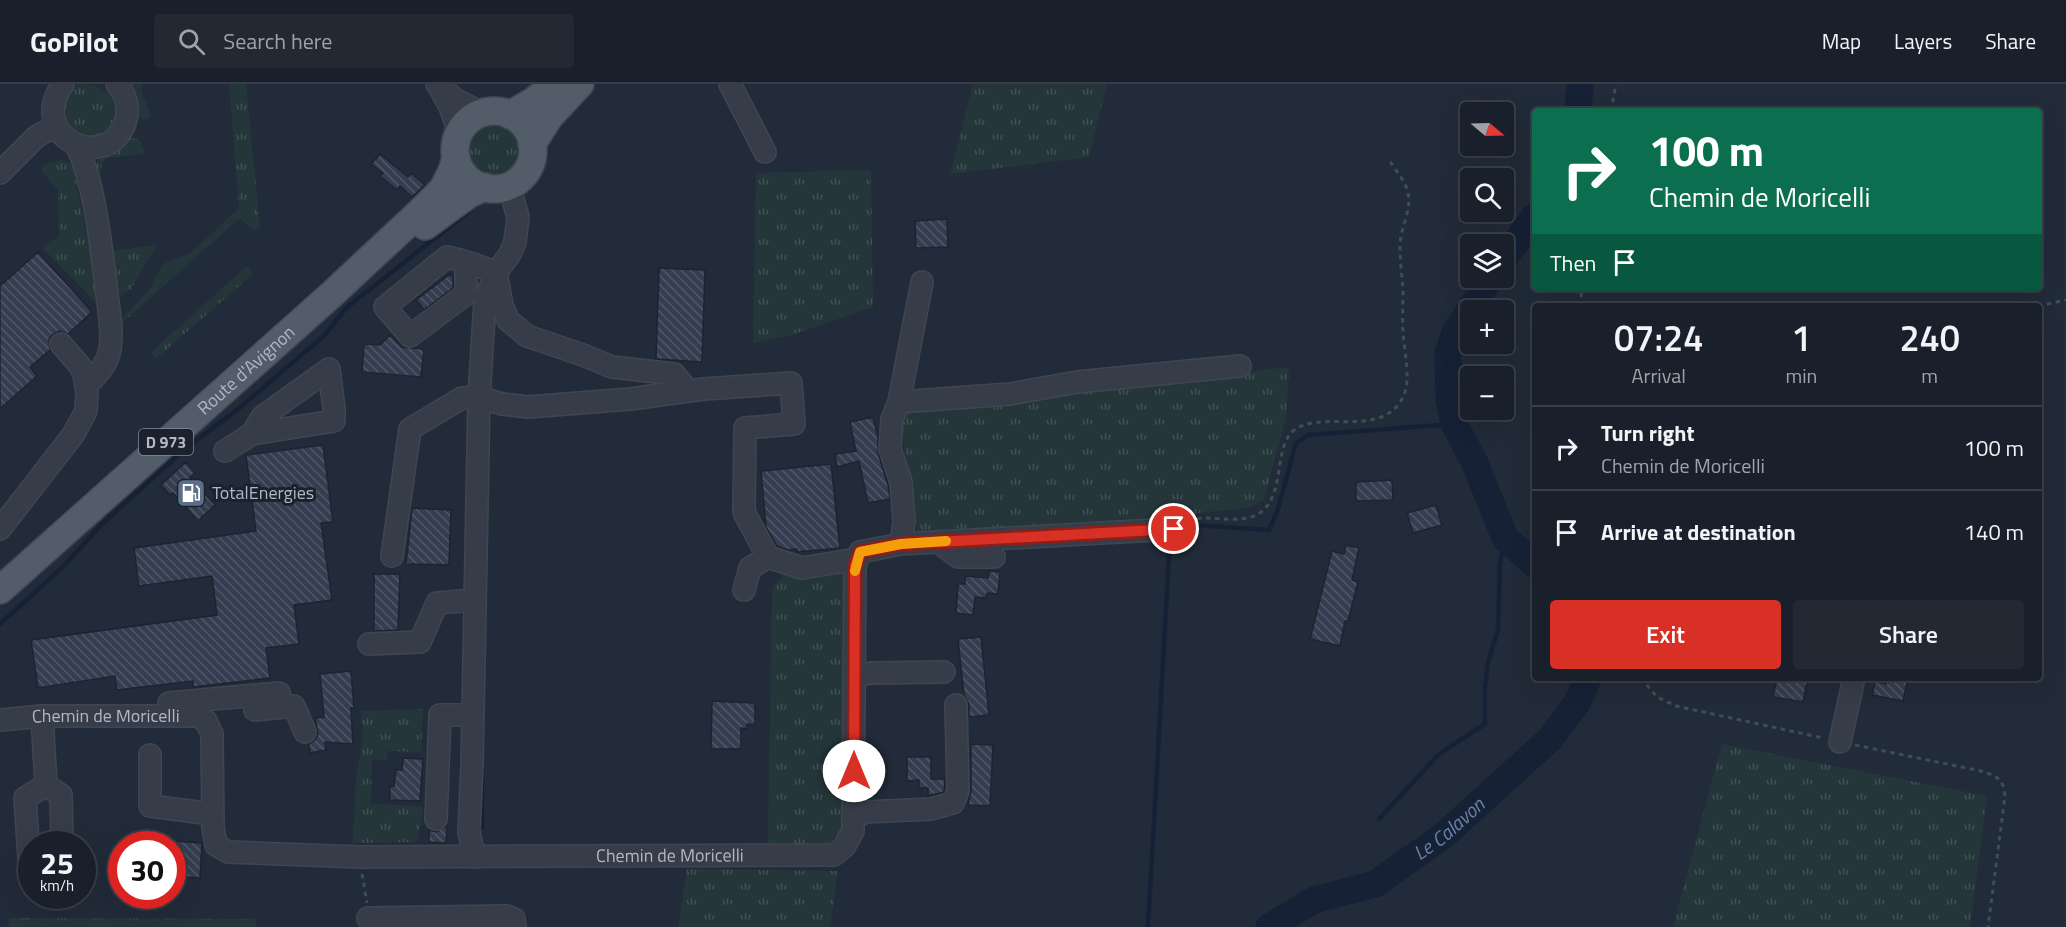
<!DOCTYPE html>
<meta charset="utf-8">
<style>
:root{--surface:#1a202b;--page:#232833;--text:#f1f3f6;--muted:#9fa3a9;--line:#383e47;--accent:#d93025}
body{margin:0;font-family:"Titillium Web",sans-serif;background:var(--page);color:var(--text);height:100vh;display:flex;flex-direction:column;font-size:22px;white-space:nowrap}
*{box-sizing:border-box;margin:0}
p{font-size:20px;color:var(--muted)}
.icon{flex:none;width:33px;height:33px;fill:none;stroke:currentColor;stroke-width:2;stroke-linecap:round;stroke-linejoin:round}
.map{position:relative;flex:1;overflow:hidden}
.sheet{position:absolute;left:1532px;top:219px;width:510px;height:378px;display:flex;flex-direction:column;background:var(--surface);border-radius:6px;box-shadow:0 6px 24px #0002,0 0 0 2px var(--line)}
.sheet>*{flex:none}
.hud{position:absolute;left:1532px;top:24px;width:510px;height:183px;border-radius:6px;box-shadow:0 6px 24px #0002,0 0 0 2px var(--line);background:#0b6e4f;color:#fff;overflow:hidden}
.needle{width:39px;rotate:109deg}
.tools{position:absolute;left:1460px;top:18px;display:grid;gap:12px}
.tools a{display:grid;place-items:center;width:54px;height:54px;border-radius:6px;background:var(--surface);box-shadow:0 6px 24px #0002,0 0 0 2px var(--line);font-size:30px}
.speed{position:absolute;left:18px;top:747px;display:flex;gap:12px;font-size:30px;font-weight:700;text-align:center}
.speed>*{display:grid;place-content:center;width:78px;height:78px;border-radius:50%;background:var(--surface);box-shadow:0 6px 24px #0002,0 0 0 2px var(--line);line-height:1}
.speed small{font-size:15px;font-weight:400}
.speed .limit{border:9px solid #d22;background:#fff;color:#111}
.pin{position:absolute;display:grid;place-items:center;width:51px;height:51px;color:#fff;margin:-26px;border:3px solid #fff;border-radius:50%;box-shadow:0 2px 6px #0007}
.me{position:absolute;width:66px;margin:-33px;rotate:0deg;stroke-linejoin:round;filter:drop-shadow(0 0 4px #0008)}
.turn{display:flex;align-items:center;gap:21px;height:126px;padding:0 18px;font-size:27px}
.turn .icon{width:78px;height:78px;stroke-width:2.5}
.turn b{display:block;font-size:42px;line-height:51px}
.then{display:flex;align-items:center;height:57px;padding:0 18px;background:#0003;gap:12px;font-size:22px}
.eta{display:flex;justify-content:space-evenly;align-items:center;height:102px;text-align:center}
.eta b{font-size:36px;font-weight:600;line-height:42px}
.action{display:flex;gap:12px;margin-top:auto;padding:12px 18px}
.action a{flex:1;height:69px;border-radius:6px;background:var(--accent);color:#fff;font-size:24px;font-weight:600;line-height:69px;text-align:center}
.action a+a{background:var(--page);color:var(--text)}
ul{padding:0;list-style:none}
li{display:flex;align-items:center;gap:18px;height:84px;padding:0 18px;border-top:2px solid var(--line)}
li div{flex:1}
li b{display:block;font-size:22px}
li em{font-style:normal}
header{display:flex;align-items:center;gap:36px;box-sizing:border-box;height:84px;padding:0 30px;background:var(--surface);border-bottom:2px solid var(--line)}
header strong{font-size:28px}
nav{display:flex;gap:33px;margin-inline-start:auto;font-size:21px}
.search{width:420px;height:54px;background:var(--page);display:flex;align-items:center;gap:15px;box-sizing:border-box;padding:0 21px;border-radius:6px;color:var(--muted);font-size:22px}
.map>svg:first-child{display:block}
.grass{fill:url(#grass-tufts)}
.lines{fill:none;stroke-linecap:round;stroke-linejoin:round}
.stream{stroke:#162136;stroke-width:4.5}
.river{stroke:#162136;stroke-width:27}
.building{fill:url(#building-back-hatch);stroke:#1d2430;stroke-width:1.5}
.minor-casing{stroke:#3f4652;stroke-width:24}
.major-casing{stroke:#3f4652;stroke-width:30}
.path{stroke:#3d4f52;stroke-width:3;stroke-dasharray:4.5 4.5;stroke-linecap:butt}
.minor{stroke:#363d49;stroke-width:21}
.major{stroke:#535c69;stroke-width:27}
.route-casing{stroke:#8d1f18;stroke-width:15}
.route{stroke:#d93025;stroke-width:10}
.slow{stroke:#f59e0b;stroke-width:10}
.labels{text-anchor:middle;stroke-width:6;stroke-linejoin:round;paint-order:stroke}
.shield{fill:#1b222e;stroke:#838a98;stroke-width:1.5}
.shield-label{font-size:16px;font-weight:bold;fill:#b0b7c5}
.street-label{font-size:18px;fill:#b0b7c5;stroke:#1b222e}
.poi-label{font-size:18px;fill:#b0b7c5;stroke:#1b222e;text-anchor:start}
.water-label{font-size:20px;font-style:italic;fill:#6a80a4;stroke:#1b222e}
</style>
<header>
<strong>GoPilot</strong>
<div class="search"><svg class="icon" aria-label="search" viewBox="0 0 24 24"><circle cx="10" cy="10" r="6"/><path d="M15 15l6 6"/></svg>Search here</div>
<nav><a>Map</a><a>Layers</a><a>Share</a></nav>
</header>
<div class="map">
<svg width="2066" height="843" viewBox="0 0 2066 843">
<defs>
<pattern id="grass-tufts" width="24" height="20" patternUnits="userSpaceOnUse" patternTransform="scale(1.5)"><rect width="24" height="20" fill="#24363a"/><path d="M3 7l-1-3M5 7V3M7 7l1-3M15 17l-1-3M17 17v-4M19 17l1-3" fill="none" stroke="#415155"/></pattern>
<pattern id="building-back-hatch" width="6" height="6" patternUnits="userSpaceOnUse" patternTransform="scale(1.5)"><rect width="6" height="6" fill="#343e50"/><path d="M-1 5l2 2M0 0l6 6M5-1l2 2" fill="none" stroke="#4f5868"/></pattern>
</defs>
<rect width="100%" height="100%" fill="#222b39"/>
<!-- grass -->
<path class="grass" d="M80,0C119,0 127,35 96,55L66,48L59,20L69,6Z
M126,0H142C139,13 150,20 150,33L146,36L137,33Z
M229,0H246L260,143L257,146H253L240,134L122,239L121,235L149,206L160,185L165,179L191,169L239,124Z
M973,0H1107L1089,73L950,90Z
M464 65a29 29 0 1 1 58 0a29 29 0 1 1-58 0Z
M134,54L140,56L146,70L106,74L100,85L112,167L157,161L131,205L116,215L92,85C100,71 118,55 134,54Z
M62,76L70,79L74,88L100,216L96,219L43,164L59,152L58,106L42,88V83L45,80Z
M871,86L873,223L791,251L753,259L756,89Z
M247,182L253,190L156,275L151,268Z
M1289,283L1286,333L1264,415L1251,423L1189,430L1173,438L918,452L906,382L901,331L913,321L1005,317Z
M846,482L843,743L828,760H768L772,504L785,489Z
M423,625L421,668L388,667L387,676L372,675L371,720L422,722L423,733L416,758L353,759L356,694L363,654L361,627Z
M1722,660L1987,712L1970,843H1673Z
M687,785L838,787L830,843H678Z
M10,834L255,835L256,843H8Z"/>
<g class="lines">
<!-- stream -->
<path class="stream" d="M52,442L332,192
M1181,448L1194,441L1269,446L1278,425L1296,359L1308,351L1454,340
M0,540L64,482L101,441L185,365L238,325L324,252L346,224L471,126
M1379,735L1439,670L1485,640V604L1488,578L1498,546L1500,480L1505,454
M482,743V683
M1148,843L1170,455L1173,452"/>
<!-- river -->
<g class="river">
<path d="M1578,27L1580,0"/>
<path d="M1503,176L1534,133"/>
<path d="M1490,194L1455,249L1448,269L1449,316L1454,340L1474,377L1505,454L1534,480"/>
<path id="s1" d="M1269,843L1314,816L1375,800L1443,752L1550,655L1577,619L1588,594"/>
</g>
</g>
<!-- building -->
<path class="building" d="M380,70L408,93L411,89L425,101L412,113L400,102L397,106L380,92L383,89L371,80Z
M947,135L948,163L916,164L915,137Z
M38,168L92,228L68,250L59,247L52,251L49,256L50,266L30,283L37,292L0,325V202Z
M659,184L705,186L702,278L656,275Z
M450,190L453,194V204L424,226L416,216Z
M390,251L402,263L424,265L421,293L362,288L364,260L380,261Z
M873,333L878,353V369L888,401L890,415L868,419L859,377L837,383L835,370L856,367L850,338Z
M323,361L333,438L321,439L332,516L294,521L299,560L266,564L270,594L193,603V597L117,606L115,592L38,604L31,556L217,531L212,492L139,502L134,464L256,447L246,371Z
M186,378L195,389L190,393L215,421L198,437L173,409L170,411L161,401Z
M831,380L840,464L797,468V465L788,466L777,462L766,443L761,387Z
M1392,396L1393,416L1356,417V398Z
M1436,421L1442,441L1413,449L1407,429Z
M412,424L451,426L449,481L406,480Z
M1346,461L1359,464L1352,496L1358,498L1348,537H1345L1340,562L1310,555L1332,467L1344,470Z
M989,487L1000,488L998,510L987,509L986,514L975,513L973,531L956,529L958,500H965V492L988,494Z
M374,490H400L398,546L374,547Z
M981,553L989,631L969,633V620L964,611L958,555Z
M351,587L354,624H351L353,660L325,658L326,666L310,669L309,660L315,656L318,650L315,634L324,633L320,590Z
M1777,594H1808L1803,618L1773,613Z
M1888,594H1908L1903,617L1872,611L1875,598L1886,600Z
M712,617L755,619V641L747,640V645L741,644V665H711Z
M971,660L993,661L990,722L968,721L971,707Z
M907,673H931V695H945L944,708L928,712V704H919V696L907,697Z
M403,674L423,675L420,717L390,716V702H394L396,686H402Z
M447,742L446,759L429,758V746L436,748Z
M172,757L202,759L200,794L172,792Z"/>
<g class="lines">
<!-- minor casing -->
<g class="minor-casing">
<g id="minor">
<path d="M63,0C25,53 106,90 125,39C130,25 126,11 117,0"/>
<path d="M437,0L456,16L482,29"/>
<path d="M730,0L765,68"/>
<path d="M441,6L450,23L459,48"/>
<path d="M77,62C96,105 101,163 107,210C109,228 113,247 110,265C107,282 97,290 86,302"/>
<path d="M0,89L37,52L56,42"/>
<path d="M466,178V210L410,252L385,223L447,173C464,177 480,181 496,189L502,221L508,236L527,252L583,271L612,283L674,290L688,307"/>
<path d="M899,318L1010,310L1077,298L1240,282"/>
<path d="M225,367L252,350L262,333L329,285L334,324V337L252,350"/>
<path d="M0,445L73,351L86,327L87,309L84,290L80,282L61,260"/>
<path d="M938,458L958,473H994"/>
<path d="M901,460L904,437L901,398L890,365L892,335L899,318L922,198"/>
<path d="M392,472L410,345L462,314L479,313L502,320L528,323L630,315L704,305L791,299L794,340L745,344L744,428L768,473L802,484L857,475"/>
<path d="M744,506L750,484L768,473"/>
<path d="M369,560L420,558L437,519L474,516"/>
<path d="M854,592L871,589L944,588"/>
<path d="M169,619L279,609"/>
<path d="M255,626L294,622L305,648"/>
<path d="M42,632L46,701"/>
<path id="s2" d="M0,636L42,632H197L206,637L212,650L213,744L216,761L228,768L359,773L834,771L844,763L853,747L855,482L860,468L901,460L1174,445"/>
<path d="M1840,658L1854,594"/>
<path d="M150,671V722L212,730"/>
<path d="M46,701L61,711L62,760"/>
<path d="M853,734L866,728L931,725L953,719L958,707L956,621"/>
<path d="M436,735L440,631H472"/>
<path d="M474,773L469,747L472,681L479,313L485,216L496,189L510,170L515,158L518,133L509,101"/>
<path d="M32,790H30L25,714L46,701"/>
<path d="M368,834L507,832L514,835L515,843"/>
</g>
</g>
<!-- major casing -->
<g class="major-casing">
<g id="major">
<circle cx="494" cy="66" r="39"/>
<path d="M510,31L535,16L556,0"/>
<path d="M532,60L550,32L580,0"/>
<path d="M425,142L469,110L485,103"/>
<path id="s3" d="M0,506L332,210L418,130L443,105L452,87L456,74"/>
</g>
</g>
<!-- path -->
<path class="path" d="M1611,27L1616,0
M1580,222L1582,204
M2038,222L2066,216
M1188,436C1208,431 1228,438 1247,434C1289,426 1271,366 1293,347C1317,327 1366,349 1393,326C1397,323 1402,316 1404,311C1411,293 1404,267 1403,248C1402,235 1403,221 1403,207C1402,192 1400,177 1400,162C1400,144 1412,127 1408,109C1406,98 1396,87 1390,77
M1641,594L1657,613L1676,622L1823,654
M1855,661L1981,687C1998,693 2003,694 2005,712L1988,843
M362,790L367,819"/>
<!-- minor -->
<use href="#minor" class="minor"/>
<!-- major -->
<use href="#major" class="major"/>
</g>
<g class="lines">
<!-- route casing -->
<g class="route-casing">
<path id="route" d="M854,687L855,482L860,468L901,460L1174,445"/>
</g>
<!-- route -->
<use href="#route" class="route"/>
<!-- slow -->
<path class="slow" d="M855,487L860,468L901,460L946,457"/>
</g>
<!-- icons -->
<defs>
<g id="fuel-square" transform="scale(1.5)"><rect x="-9" y="-9" width="18" height="18" rx="4" fill="#5c6f8a" stroke="#1b222e"/><path d="M-5.5-6h7V0h2V4h1.3V-2.5L3-4.5l.8-.8L6-3V5H2.5V1h-1V6h-7ZM-4.2-4.7v3.2H.2V-4.7Z" fill="#fff"/></g>
</defs>
<g fill-rule="evenodd">
<use href="#fuel-square" x="191" y="409"/>
</g>
<g class="labels">
<!-- shield labels -->
<rect class="shield" x="139" y="345" width="54" height="26" rx="4.5"/>
<g class="shield-label">
<text x="166" y="364">D 973</text>
</g>
<!-- street labels -->
<g class="street-label">
<text dy="6" stroke="none"><textPath href="#s3" startOffset="330">Route d'Avignon</textPath></text>
<text dy="6" stroke="none"><textPath href="#s2" startOffset="106">Chemin de Moricelli</textPath></text>
<text dy="6" stroke="none"><textPath href="#s2" startOffset="789">Chemin de Moricelli</textPath></text>
</g>
<!-- poi labels -->
<g class="poi-label">
<text x="212" y="415">TotalEnergies</text>
</g>
<!-- water labels -->
<g class="water-label">
<text dy="7" stroke="none"><textPath href="#s1" startOffset="208">Le Calavon</textPath></text>
</g>
</g>
</svg>
<div class="tools">
<a><svg class="needle" viewBox="-14 -14 28 28"><path d="M0-13l5 13h-10z" fill="#e53935"/><path d="M0 13l5-13h-10z" fill="#9fa3a9"/></svg></a>
<a><svg class="icon" aria-label="search" viewBox="0 0 24 24"><circle cx="10" cy="10" r="6"/><path d="M15 15l6 6"/></svg></a>
<a><svg class="icon" aria-label="layers" viewBox="0 0 24 24"><path d="M12 4l9 5-9 5-9-5zM3 14l9 5 9-5"/></svg></a>
<a>+</a>
<a>−</a>
</div>
<div class="speed"><div>25<small>km/h</small></div><div class="limit">30</div></div>
<div class="pin" style="left:1174px;top:445px;background:#d93025"><svg class="icon" aria-label="arrive" viewBox="0 0 24 24"><path d="M6 21V4h12l-3 4 3 4H6"/></svg></div>
<svg class="me" style="left:854px;top:687px" viewBox="-20 -20 40 40"><circle r="19" fill="#fff"/><path d="M0-13L10 11 0 6-10 11z" fill="#d93025"/></svg>
<div class="hud">
<div class="turn"><svg class="icon" aria-label="right" viewBox="0 0 24 24"><path d="M7 20v-9h11M14 6l5 5-5 5"/></svg><div><b>100 m</b>Chemin de Moricelli</div></div>
<div class="then">Then<svg class="icon" aria-label="arrive" viewBox="0 0 24 24"><path d="M6 21V4h12l-3 4 3 4H6"/></svg></div>
</div>
<section class="sheet">
<div class="eta">
<div><b>07:24</b><p>Arrival</p></div>
<div><b>1</b><p>min</p></div>
<div><b>240</b><p>m</p></div>
</div>
<ul>
<li><svg class="icon" aria-label="right" viewBox="0 0 24 24"><path d="M7 20v-9h11M14 6l5 5-5 5"/></svg><div><b>Turn right</b><p>Chemin de Moricelli</p></div><em>100 m</em></li>
<li><svg class="icon" aria-label="arrive" viewBox="0 0 24 24"><path d="M6 21V4h12l-3 4 3 4H6"/></svg><div><b>Arrive at destination</b></div><em>140 m</em></li>
</ul>
<div class="action"><a>Exit</a><a>Share</a></div>
</section>
</div>
